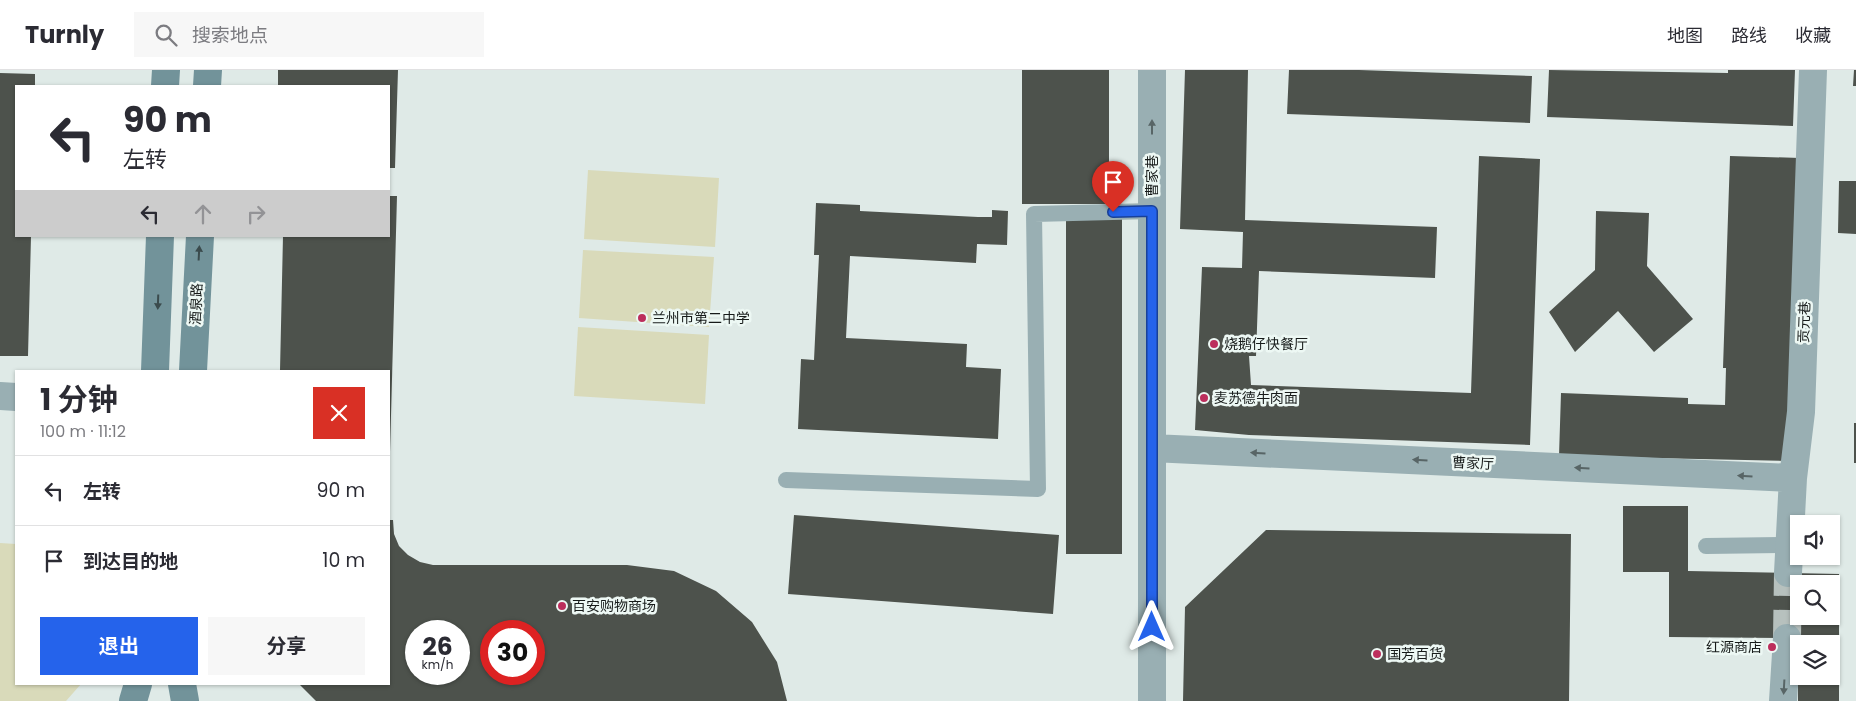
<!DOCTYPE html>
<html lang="zh">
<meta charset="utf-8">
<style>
:root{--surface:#fff;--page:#f7f7f7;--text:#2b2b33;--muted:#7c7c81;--line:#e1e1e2;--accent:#2563eb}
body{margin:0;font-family:Poppins,"Noto Sans SC",sans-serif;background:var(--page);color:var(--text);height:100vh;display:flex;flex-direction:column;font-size:19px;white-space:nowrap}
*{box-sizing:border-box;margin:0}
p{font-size:16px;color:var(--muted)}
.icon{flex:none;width:28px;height:28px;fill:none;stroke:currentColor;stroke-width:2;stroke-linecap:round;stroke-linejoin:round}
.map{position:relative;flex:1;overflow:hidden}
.panel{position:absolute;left:15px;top:300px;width:375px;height:315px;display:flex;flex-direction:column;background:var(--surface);border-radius:0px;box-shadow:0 1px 4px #0004}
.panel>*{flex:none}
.hud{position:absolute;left:15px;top:15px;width:375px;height:152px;border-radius:0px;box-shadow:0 1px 4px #0004;background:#fff;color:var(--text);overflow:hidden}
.tools{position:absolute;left:1790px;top:445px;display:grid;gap:10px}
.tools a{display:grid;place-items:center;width:50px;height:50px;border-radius:0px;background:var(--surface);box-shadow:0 1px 4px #0004;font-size:25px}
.speed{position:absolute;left:405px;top:550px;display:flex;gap:10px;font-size:25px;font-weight:700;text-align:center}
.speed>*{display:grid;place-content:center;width:65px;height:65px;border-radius:50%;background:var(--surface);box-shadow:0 1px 4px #0004;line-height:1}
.speed small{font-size:12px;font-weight:400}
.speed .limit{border:8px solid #d22;background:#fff;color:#111}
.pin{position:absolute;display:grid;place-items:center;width:42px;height:42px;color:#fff;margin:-51px -21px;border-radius:50% 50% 50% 0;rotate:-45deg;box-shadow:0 0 5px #0007}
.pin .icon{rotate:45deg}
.me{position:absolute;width:55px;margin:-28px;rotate:0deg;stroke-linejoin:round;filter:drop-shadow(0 0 4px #0008)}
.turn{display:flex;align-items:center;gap:18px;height:105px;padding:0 25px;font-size:22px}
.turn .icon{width:65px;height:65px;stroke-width:2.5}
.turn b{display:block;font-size:35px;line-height:42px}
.lanes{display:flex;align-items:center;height:48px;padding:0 25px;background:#0003;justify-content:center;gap:25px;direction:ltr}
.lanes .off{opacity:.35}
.round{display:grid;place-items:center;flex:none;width:52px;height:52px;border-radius:0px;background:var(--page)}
.headline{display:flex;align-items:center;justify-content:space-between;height:85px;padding:0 25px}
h1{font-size:30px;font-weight:700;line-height:38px}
.action{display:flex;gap:10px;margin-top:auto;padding:10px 25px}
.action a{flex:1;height:58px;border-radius:0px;background:var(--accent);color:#fff;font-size:20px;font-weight:700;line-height:58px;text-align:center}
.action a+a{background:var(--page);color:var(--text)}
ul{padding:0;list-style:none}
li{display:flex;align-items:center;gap:15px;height:70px;padding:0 25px;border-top:1px solid var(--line)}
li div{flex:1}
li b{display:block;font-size:19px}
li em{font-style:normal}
header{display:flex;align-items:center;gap:30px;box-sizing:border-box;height:70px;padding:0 25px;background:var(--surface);border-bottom:1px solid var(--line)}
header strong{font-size:24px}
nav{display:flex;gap:28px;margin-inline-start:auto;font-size:18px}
.search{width:350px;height:45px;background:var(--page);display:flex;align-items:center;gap:12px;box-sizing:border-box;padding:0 18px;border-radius:0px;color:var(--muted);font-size:19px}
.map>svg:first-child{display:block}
.green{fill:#d9daba}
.building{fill:#4d524c;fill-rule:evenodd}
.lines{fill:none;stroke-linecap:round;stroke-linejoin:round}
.minor-tunnel{stroke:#b7c1be;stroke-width:28;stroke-dasharray:28 14;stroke-linecap:butt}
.service{stroke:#99afb3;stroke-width:16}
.minor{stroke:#99afb3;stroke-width:28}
.secondary{stroke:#72939a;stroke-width:28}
.oneway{fill:#586566}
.oneway2{fill:#3b4b4d}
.route-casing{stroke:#184099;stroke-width:12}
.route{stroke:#2563eb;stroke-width:9}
.poi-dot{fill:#bc2e5c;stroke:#edf8f4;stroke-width:2}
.labels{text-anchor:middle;stroke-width:5;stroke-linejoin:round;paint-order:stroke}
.street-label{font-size:14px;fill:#171b1a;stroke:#edf8f4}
.poi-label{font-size:14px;fill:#171b1a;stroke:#edf8f4;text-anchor:start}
</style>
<header>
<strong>Turnly</strong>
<div class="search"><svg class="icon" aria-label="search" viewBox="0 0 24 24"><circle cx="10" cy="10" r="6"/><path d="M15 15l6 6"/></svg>搜索地点</div>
<nav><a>地图</a><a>路线</a><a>收藏</a></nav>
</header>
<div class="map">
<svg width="1856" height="631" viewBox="0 0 1856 631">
<rect width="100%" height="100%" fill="#dfeae7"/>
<!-- green -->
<path class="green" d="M588,100L719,108L715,177L584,169Z
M583,180L714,187L709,257L579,248Z
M578,257L709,265L705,334L574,326Z
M0,473L16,474V614H81L66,631H0Z"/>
<!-- building -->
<path class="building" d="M278,0H398L395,98H389V16H278Z
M1022,0H1109V134H1022Z
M1185,0H1248L1245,150L1437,157L1435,208L1259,201L1256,286H1249L1251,315L1471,323L1479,86L1540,89L1530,375L1249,365L1195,360L1202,197L1242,198L1243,162L1180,159Z
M1289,0H1359L1532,6L1530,53L1287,44Z
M1549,0L1728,3V0H1795L1793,56L1547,47Z
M1854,0H1856V16H1853Z
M0,3L35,4V16H16V166H31L28,286H0Z
M1730,86L1800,88L1789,391L1559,386L1561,323L1688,328V334L1725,335L1726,298H1723Z
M1839,111H1856V164L1838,163Z
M389,126H397L390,382L389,301H280L283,166H389Z
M816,133L860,135V141L978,147H992V140L1008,141L1007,175L977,174L976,193L850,186L846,268L967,274L966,297L1001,299L998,369L798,359L801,289L814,290L819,185H814Z
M1596,141L1649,143L1647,196L1693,249L1654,282L1618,241L1575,282L1549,242L1595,200Z
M1066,146H1122V484H1066Z
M1854,353H1856V393H1854Z
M1623,436H1688V501L1839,504V631H1798V606H1831V574H1798L1787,568L1669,567V502H1623ZM1799,514H1831V546H1799Z
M794,445L1059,465L1053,544L788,524Z
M389,450H393L394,464L399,476L408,485L420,492L433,495H627L674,501L716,521L752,552L777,592L787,631H316L299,614H389ZM416,561H459V604H416ZM491,561H534V604H491Z
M1266,460L1571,464L1569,631H1183L1185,537Z"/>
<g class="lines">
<!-- minor-tunnel -->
<path class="minor-tunnel" d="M1787,568L1788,503"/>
<!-- service -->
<path class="service" d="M786,410L1038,419L1034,144L1152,141
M1706,476L1790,475"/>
<!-- minor -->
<path class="minor" d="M1152,0V631
M0,326L16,327
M1152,378L1793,408
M1788,503L1793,408L1801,342L1813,0
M1783,631L1787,568"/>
<!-- secondary -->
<path class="secondary" d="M165,16L166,0
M207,16L208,0
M155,301L160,166
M193,301L200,166
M182,614L185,631
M133,631L138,614"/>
</g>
<!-- one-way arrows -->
<defs><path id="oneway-solid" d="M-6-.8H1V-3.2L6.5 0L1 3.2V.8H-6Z" transform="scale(1.25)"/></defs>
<g class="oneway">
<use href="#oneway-solid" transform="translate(1152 57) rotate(-90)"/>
<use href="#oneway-solid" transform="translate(1258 383) rotate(-177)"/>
<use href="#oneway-solid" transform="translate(1420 390) rotate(-177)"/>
<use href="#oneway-solid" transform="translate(1582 398) rotate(-177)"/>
<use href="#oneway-solid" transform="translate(1745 406) rotate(-177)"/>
<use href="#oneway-solid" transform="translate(1784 617) rotate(93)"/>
</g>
<g class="oneway2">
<use href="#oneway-solid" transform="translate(199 183) rotate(-87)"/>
<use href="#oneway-solid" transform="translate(158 232) rotate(92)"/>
</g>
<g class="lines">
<!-- route casing -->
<g class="route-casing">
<path id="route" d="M1113,142L1152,141V557"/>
</g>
<!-- route -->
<use href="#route" class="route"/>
</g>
<!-- markers -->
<g class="poi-dot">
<circle cx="642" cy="248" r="5"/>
<circle cx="1214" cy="274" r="5"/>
<circle cx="1204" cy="328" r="5"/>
<circle cx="562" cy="536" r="5"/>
<circle cx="1772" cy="577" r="5"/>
<circle cx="1377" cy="584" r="5"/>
</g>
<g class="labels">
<!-- street labels -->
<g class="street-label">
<text transform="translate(1152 106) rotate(-90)" y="5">曹家巷</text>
<text transform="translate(196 234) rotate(-87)" y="5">酒泉路</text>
<text transform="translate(1804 252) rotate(-88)" y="5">贡元巷</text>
<text transform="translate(1473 393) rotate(3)" y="5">曹家厅</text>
</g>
<!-- poi labels -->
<g class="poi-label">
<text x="652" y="253">兰州市第二中学</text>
<text x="1224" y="279">烧鹅仔快餐厅</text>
<text x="1214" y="333">麦苏德牛肉面</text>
<text x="572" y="541">百安购物商场</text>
<text x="1762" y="582" text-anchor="end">红源商店</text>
<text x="1387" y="589">国芳百货</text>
</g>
</g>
</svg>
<div class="tools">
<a><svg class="icon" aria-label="sound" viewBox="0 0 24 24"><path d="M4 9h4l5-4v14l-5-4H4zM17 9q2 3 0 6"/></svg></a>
<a><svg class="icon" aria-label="search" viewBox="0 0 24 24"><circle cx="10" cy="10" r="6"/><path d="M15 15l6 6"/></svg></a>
<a><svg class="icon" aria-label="layers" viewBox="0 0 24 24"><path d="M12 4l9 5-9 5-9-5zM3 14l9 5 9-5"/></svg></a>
</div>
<div class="speed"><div>26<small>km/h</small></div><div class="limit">30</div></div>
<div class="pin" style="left:1113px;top:142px;background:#d93025"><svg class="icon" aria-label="arrive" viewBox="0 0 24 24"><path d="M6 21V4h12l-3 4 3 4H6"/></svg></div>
<svg class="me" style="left:1152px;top:557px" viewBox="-20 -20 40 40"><path d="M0-17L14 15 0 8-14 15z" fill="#2563eb" stroke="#fff" stroke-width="4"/></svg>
<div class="hud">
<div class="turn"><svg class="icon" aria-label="left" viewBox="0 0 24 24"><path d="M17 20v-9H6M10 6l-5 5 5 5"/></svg><div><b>90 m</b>左转</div></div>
<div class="lanes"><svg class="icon" aria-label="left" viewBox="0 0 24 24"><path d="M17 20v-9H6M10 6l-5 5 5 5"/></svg><svg class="icon off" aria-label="ahead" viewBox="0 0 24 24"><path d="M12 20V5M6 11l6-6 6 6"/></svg><svg class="icon off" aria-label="right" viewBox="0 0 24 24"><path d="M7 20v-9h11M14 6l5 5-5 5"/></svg></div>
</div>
<section class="panel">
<div class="headline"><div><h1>1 分钟</h1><p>100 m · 11:12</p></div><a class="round" style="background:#d93025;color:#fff"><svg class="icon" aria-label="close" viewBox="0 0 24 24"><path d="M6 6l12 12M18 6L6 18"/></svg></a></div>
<ul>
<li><svg class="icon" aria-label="left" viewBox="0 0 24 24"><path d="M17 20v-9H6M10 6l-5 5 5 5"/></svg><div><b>左转</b></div><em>90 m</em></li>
<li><svg class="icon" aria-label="arrive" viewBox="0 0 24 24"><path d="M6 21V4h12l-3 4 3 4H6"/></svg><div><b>到达目的地</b></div><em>10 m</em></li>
</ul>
<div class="action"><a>退出</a><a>分享</a></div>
</section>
</div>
